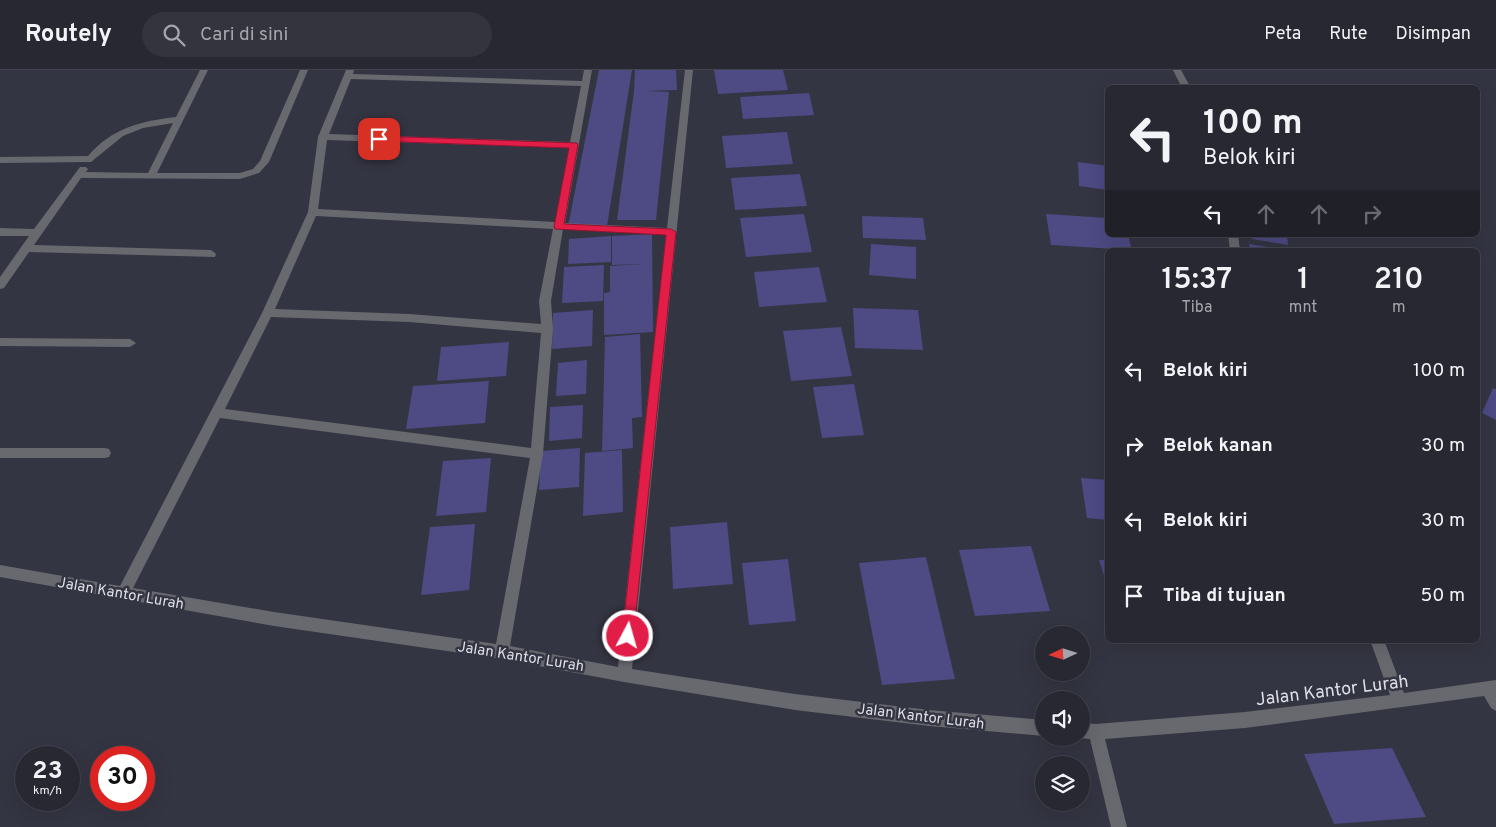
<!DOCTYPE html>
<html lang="id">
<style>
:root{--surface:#272832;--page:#33343e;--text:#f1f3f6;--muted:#a4a6ac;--line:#43444d}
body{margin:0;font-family:Overpass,sans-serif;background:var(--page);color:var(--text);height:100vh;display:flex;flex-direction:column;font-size:19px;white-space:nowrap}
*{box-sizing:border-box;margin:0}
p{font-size:16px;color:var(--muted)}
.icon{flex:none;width:28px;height:28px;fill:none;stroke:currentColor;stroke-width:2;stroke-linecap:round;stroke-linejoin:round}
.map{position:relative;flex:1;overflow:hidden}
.drawer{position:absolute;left:1105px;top:178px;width:375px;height:395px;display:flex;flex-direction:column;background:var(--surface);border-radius:8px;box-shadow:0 5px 20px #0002,0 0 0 1px var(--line)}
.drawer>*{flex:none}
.guide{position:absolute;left:1105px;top:15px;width:375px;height:152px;border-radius:8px;box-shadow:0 5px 20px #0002,0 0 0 1px var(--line);background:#272832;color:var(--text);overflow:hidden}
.needle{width:32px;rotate:266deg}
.tools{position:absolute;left:1035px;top:556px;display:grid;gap:10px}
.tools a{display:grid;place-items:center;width:55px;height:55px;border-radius:50%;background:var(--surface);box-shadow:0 5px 20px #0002,0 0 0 1px var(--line);font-size:25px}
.speed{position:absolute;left:15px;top:676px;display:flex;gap:10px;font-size:25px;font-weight:700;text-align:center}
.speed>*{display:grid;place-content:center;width:65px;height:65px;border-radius:50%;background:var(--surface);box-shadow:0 5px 20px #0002,0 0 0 1px var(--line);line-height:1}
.speed small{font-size:12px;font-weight:400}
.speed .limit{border:8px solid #d22;background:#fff;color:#111}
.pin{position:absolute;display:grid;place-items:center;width:42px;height:42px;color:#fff;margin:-21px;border-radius:10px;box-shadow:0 2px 8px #0006}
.me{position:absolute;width:55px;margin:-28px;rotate:6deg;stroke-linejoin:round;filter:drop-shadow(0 0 4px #0008)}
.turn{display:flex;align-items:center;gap:18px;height:105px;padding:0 15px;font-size:22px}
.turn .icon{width:65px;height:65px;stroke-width:2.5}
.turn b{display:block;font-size:35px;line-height:42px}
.lanes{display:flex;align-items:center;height:48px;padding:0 15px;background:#0003;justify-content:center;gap:25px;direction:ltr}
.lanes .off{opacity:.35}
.eta{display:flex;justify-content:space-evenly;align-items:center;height:85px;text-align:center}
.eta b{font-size:30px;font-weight:600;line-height:35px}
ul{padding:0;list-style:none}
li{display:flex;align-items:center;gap:15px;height:75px;padding:0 15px}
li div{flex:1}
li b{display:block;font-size:19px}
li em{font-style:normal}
header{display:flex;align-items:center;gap:30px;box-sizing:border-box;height:70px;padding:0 25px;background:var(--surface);border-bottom:1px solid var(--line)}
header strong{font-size:24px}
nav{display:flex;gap:28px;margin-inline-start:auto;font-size:18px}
.search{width:350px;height:45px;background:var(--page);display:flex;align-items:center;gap:12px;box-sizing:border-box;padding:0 18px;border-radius:28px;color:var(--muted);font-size:19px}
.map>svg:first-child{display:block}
.building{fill:#4d4a84}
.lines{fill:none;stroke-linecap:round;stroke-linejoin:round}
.street{fill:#68686f;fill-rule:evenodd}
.route{fill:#e11d48;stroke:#92132f}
.labels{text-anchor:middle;stroke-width:5;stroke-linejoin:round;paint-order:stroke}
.street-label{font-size:15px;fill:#dedee7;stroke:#343542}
.near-street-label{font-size:18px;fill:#dedee7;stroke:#343542}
</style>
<header>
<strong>Routely</strong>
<div class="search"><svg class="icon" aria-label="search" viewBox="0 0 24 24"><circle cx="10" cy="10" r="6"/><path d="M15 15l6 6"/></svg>Cari di sini</div>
<nav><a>Peta</a><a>Rute</a><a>Disimpan</a></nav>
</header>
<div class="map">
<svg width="1496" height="757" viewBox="0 0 1496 757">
<rect width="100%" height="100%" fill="#343542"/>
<!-- building -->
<path class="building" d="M599,0H632L607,156H568Z
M635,0H676L677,20L645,21L669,22L656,150H617L634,21Z
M714,0H783L788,20L718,24Z
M809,23L814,45L743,49L740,27Z
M787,62L793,94L726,98L722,66Z
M1078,92L1108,96V120L1079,116Z
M800,104L807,136L735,140L731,108Z
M804,144L812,182L746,187L740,148Z
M1046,144L1108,148V165H1128L1132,180L1051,175Z
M862,146L923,148L926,170L863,168Z
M652,164L653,262L604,265V223L610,222V196L643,194L612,195V166Z
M1252,165H1287L1288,175L1252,169Z
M611,166V192L568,194L569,169Z
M871,174L916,177V209L869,205Z
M1249,174L1280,179V180H1250Z
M604,195L603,231L562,233L564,197Z
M819,197L827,232L759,237L754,202Z
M853,238L918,240L923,280L855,278Z
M593,240L592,276L552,279L553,243Z
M841,257L852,306L791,311L783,261Z
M640,264L642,347L632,348L633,378L602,381L605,267Z
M509,272L506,306L437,311L441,277Z
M587,290L586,324L556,326L558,293Z
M489,311L485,353L406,359L413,316Z
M854,314L864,365L822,368L813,317Z
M1493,318L1496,319V350L1482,343Z
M583,335L582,368L549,371L550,337Z
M580,378L579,417L539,420L541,381Z
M622,380L623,442L583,446L585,383Z
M491,388L486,442L436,446L443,391Z
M1081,408L1108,410V450L1087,448Z
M727,452L733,514L673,519L670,457Z
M475,454L469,520L421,525L430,457Z
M1031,476L1050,541L975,546L959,480Z
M926,487L955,609L882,615L859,493Z
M788,489L796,551L749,555L742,493Z
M1099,490H1108V515H1107Z
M1392,678L1426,747L1334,754L1304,684Z"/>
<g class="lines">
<!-- street -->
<path class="street" d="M200,0H208L157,103H240L253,99L260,91L300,0H308L269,92L259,103L240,109L81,108L34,175L211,180L216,184L215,187L29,182L4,218L0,219V207L29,166H0V158L34,159L80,97H86L88,99L86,102L148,103L173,53L143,58L123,66L91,92L0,93V87L88,86C112,58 141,51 176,47Z
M346,0H354L353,4L582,11L584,0H592L565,153L667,158L685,0H693L632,599L795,624L929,640L1044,650V666L929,656L795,640L624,612L502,589L274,556L0,507V495L120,516L262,243L308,142L318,67ZM351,9L581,16L570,72L329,64ZM327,70L569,78L555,152L318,139ZM316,146L553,159L539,231L541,254L409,244L275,239ZM563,159L666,165L618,597L510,576L543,384L553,259L551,231ZM271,247L409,252L541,263L531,378L225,339ZM220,348L530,388L496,574L274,542L133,518Z
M1173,0H1181L1191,18H1182Z
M1228,165H1238L1240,180H1230Z
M0,268L130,269L136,273L130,277L0,276Z
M0,378H105L109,379L111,383L109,387L105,388H0Z
M1370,570H1384L1404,623L1496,610V641L1491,638L1484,626L1245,658L1105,669L1127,757H1111L1090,669L1078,668H1081V653L1096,654L1245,642L1390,625Z"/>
</g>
<!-- route -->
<path class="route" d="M379,66L577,73L578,75L564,154L671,159L676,162L633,570L628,572L623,570L622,566L666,165L555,159L554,157L569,78L376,71L375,69Z"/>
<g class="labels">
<!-- street labels -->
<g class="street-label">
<text transform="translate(121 523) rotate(10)" y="5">Jalan Kantor Lurah</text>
<text transform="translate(521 586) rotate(9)" y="5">Jalan Kantor Lurah</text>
<text transform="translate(921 646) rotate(7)" y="5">Jalan Kantor Lurah</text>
</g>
<!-- near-street labels -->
<g class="near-street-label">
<text transform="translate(1332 620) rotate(-7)" y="6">Jalan Kantor Lurah</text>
</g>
</g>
</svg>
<div class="tools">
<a><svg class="needle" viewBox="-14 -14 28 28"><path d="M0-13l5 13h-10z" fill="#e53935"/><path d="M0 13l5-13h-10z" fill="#a4a6ac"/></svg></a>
<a><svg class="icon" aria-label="sound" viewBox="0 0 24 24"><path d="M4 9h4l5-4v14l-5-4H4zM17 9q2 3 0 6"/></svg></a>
<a><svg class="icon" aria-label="layers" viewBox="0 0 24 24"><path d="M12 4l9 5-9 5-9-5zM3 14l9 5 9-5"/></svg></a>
</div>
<div class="speed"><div>23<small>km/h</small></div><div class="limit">30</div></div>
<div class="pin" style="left:379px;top:69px;background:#d93025"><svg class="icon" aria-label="arrive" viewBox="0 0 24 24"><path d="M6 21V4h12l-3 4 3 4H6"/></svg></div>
<svg class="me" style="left:628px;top:566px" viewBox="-20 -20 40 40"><circle r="17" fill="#e11d48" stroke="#fff" stroke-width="3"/><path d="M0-11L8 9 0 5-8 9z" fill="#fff"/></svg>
<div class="guide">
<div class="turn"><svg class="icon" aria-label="left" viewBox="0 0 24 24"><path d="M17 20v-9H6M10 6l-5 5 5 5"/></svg><div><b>100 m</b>Belok kiri</div></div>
<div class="lanes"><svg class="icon" aria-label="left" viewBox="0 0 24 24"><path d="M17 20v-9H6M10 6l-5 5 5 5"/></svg><svg class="icon off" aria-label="ahead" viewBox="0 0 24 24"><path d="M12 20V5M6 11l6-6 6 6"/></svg><svg class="icon off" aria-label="ahead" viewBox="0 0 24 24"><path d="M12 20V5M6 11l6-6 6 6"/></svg><svg class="icon off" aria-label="right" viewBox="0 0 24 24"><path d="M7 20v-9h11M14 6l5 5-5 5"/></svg></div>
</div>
<section class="drawer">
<div class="eta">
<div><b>15:37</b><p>Tiba</p></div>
<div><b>1</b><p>mnt</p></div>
<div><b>210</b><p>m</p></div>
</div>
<ul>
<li><svg class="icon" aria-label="left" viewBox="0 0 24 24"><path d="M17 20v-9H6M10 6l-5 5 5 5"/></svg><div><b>Belok kiri</b></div><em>100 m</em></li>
<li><svg class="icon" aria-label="right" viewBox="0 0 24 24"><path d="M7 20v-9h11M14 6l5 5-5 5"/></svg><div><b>Belok kanan</b></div><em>30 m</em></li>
<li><svg class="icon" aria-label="left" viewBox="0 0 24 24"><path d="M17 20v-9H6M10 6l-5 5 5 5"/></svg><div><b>Belok kiri</b></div><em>30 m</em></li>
<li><svg class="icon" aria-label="arrive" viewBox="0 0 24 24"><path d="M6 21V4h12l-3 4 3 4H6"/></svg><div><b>Tiba di tujuan</b></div><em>50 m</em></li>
</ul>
</section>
</div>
